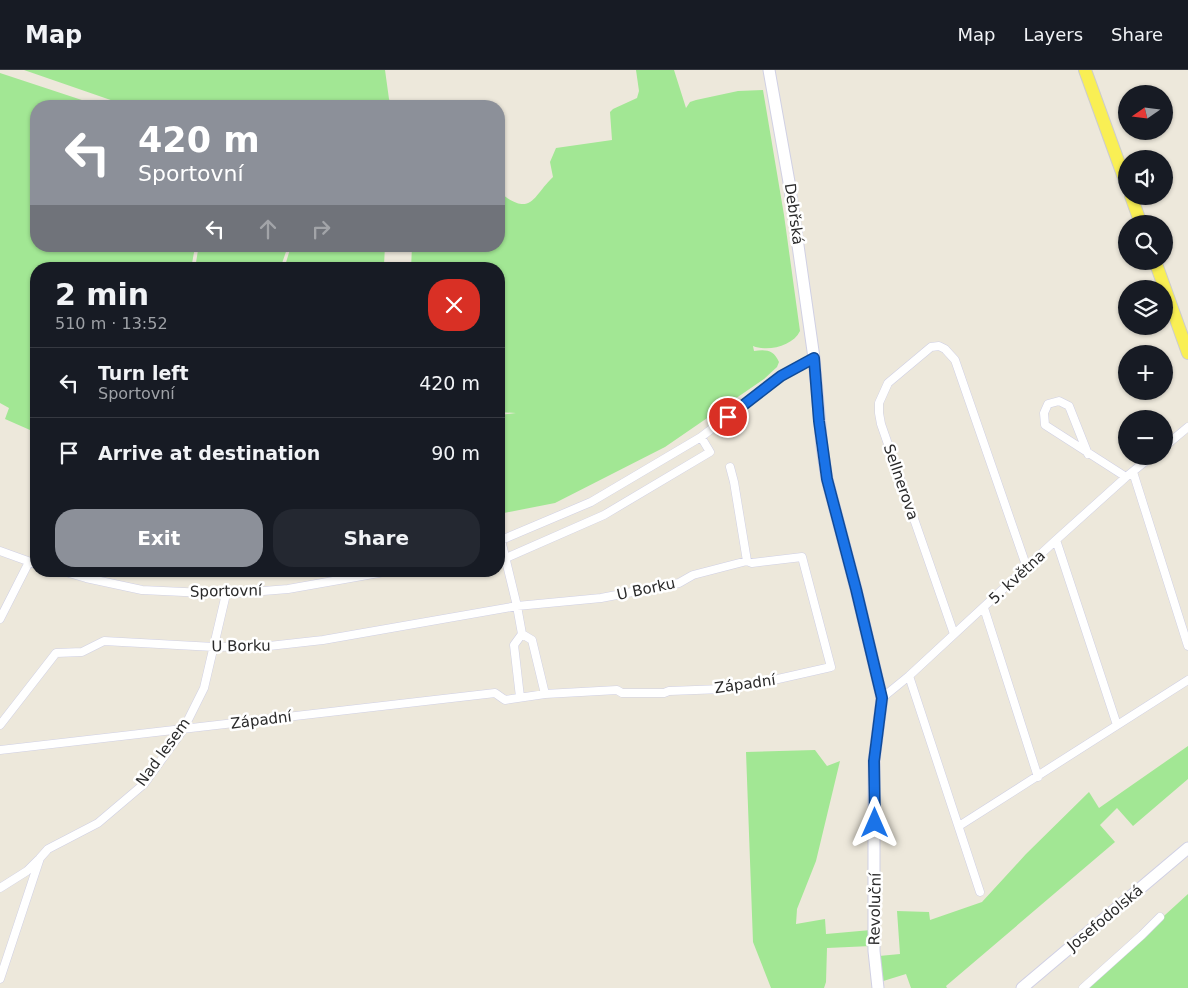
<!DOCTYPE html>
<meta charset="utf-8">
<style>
:root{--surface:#171b24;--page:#242831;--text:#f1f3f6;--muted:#9ea1a6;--line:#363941;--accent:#8c9099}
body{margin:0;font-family:"DejaVu Sans",sans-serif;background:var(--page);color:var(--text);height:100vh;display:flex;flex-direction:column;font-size:19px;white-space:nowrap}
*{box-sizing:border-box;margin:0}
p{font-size:16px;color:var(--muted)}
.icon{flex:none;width:28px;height:28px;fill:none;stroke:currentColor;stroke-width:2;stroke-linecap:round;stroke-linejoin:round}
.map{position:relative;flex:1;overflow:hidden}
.drawer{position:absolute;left:30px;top:192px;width:475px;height:315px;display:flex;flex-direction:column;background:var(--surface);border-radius:20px;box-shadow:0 1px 4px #0004}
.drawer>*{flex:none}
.hud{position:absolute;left:30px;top:30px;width:475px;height:152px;border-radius:20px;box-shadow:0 1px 4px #0004;background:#8c9099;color:#fff;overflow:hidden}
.needle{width:32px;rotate:256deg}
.tools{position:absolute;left:1118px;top:15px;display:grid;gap:10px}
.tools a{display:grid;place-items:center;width:55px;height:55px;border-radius:50%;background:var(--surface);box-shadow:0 1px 4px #0004;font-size:25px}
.pin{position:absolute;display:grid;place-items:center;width:42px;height:42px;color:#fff;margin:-21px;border:2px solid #fff;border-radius:50%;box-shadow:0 1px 5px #0007}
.me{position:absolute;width:55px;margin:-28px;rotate:0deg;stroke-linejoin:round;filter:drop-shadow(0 0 4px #0008)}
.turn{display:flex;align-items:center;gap:18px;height:105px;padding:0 25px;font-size:22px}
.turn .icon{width:65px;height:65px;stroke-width:2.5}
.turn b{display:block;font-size:35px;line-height:42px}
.lanes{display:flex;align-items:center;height:48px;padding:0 25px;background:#0003;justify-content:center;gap:25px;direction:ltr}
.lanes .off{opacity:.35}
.round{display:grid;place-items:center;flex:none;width:52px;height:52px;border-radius:20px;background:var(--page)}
.overview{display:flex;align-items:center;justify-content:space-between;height:85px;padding:0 25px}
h1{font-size:30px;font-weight:700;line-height:38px}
.cta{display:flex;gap:10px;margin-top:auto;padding:10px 25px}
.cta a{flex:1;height:58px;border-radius:20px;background:var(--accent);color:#fff;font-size:20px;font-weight:700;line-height:58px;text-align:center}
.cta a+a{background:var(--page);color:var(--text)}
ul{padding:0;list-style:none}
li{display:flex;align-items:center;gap:15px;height:70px;padding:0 25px;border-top:1px solid var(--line)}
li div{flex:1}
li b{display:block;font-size:19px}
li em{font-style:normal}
header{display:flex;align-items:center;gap:30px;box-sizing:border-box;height:70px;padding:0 25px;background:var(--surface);border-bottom:1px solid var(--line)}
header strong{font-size:24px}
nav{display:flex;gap:28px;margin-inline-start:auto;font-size:18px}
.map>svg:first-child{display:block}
.green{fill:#a2e794}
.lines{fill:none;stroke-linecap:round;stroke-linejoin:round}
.street-casing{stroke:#d0d0e4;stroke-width:9}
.secondary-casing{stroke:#d0d0e4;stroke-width:13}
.primary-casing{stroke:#ccc;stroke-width:14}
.street{stroke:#fff;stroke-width:8}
.secondary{stroke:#fff;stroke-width:11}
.primary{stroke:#f9ef54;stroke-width:12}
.route-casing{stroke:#114b97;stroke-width:12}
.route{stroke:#1a73e8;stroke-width:9}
.labels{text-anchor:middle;stroke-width:5;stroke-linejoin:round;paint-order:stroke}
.street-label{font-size:15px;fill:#2a2a2a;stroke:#fff}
</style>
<header>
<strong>Map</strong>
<nav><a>Map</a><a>Layers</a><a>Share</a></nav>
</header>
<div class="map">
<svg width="1188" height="918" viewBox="0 0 1188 918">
<rect width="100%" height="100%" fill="#ede8db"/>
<!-- green -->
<path class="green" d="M24,0H385L389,29L392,36H128Z
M636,0H674L686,38L690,32L696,30L738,21L763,20L784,145L800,261C793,276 768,282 753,276L754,281C766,279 774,280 779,292L777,297L764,309L665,377L555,433L499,444V345L516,343L499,342V199H411L412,176H499V122C532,148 532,127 553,107L550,92L556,78L612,70L610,42L613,39L637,28L639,21Z
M0,3L100,36H36V176H288L280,199H195L198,180L195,177L191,199H36V350L30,360L5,349L9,338L0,333Z
M291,176H385L384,195H406V199H284Z
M1188,676V709L1133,756L1117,738L1100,755L1115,772L946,916L947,918H911L906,904L880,912L879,886L900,884L897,841L929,842L930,850L982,832L1026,784L1089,722L1099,738Z
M815,680L827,696L840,691L816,791L797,839L796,854L825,849L826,864L871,860V876L827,878L826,912L824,918H771L753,872L746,682Z
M1188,824V918H1085Z"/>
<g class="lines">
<!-- street casing -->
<g class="street-casing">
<path id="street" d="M1164,377L1188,357
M1088,384L1069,336L1059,331L1048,334L1044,343L1045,355L1126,407
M730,397L734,412L747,491
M1133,402L1188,576
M501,470L517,536L522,564
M1056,470L1117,655
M499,471L591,432L701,367L781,306L814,288
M0,481L36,494
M506,488L604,445L710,382L701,367
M62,501L86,508L142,520L226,524L288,519L390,501
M984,538L1038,707
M0,549L29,492
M522,564L532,570L545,624
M954,564L881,354L879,343V333L888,313L931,277L939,276L945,279L955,290L1027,498
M909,606L980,822
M520,627L514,575L522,564
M882,628L909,606L1056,470L1126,407L1152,386
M0,655L56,583L82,582L104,571L214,577L269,576L323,570L517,536L601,528L679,513L693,505L747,491L752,493L802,487L831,597L778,609L722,619L669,621L664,623H622L617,620L545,624L505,630L495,623L0,680
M959,756L1188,610
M0,818L27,801L38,790
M0,909L40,788L48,779L98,753L144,714L183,660L204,618L226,524
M1083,918L1142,865L1160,847"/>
</g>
<!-- secondary casing -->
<g class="secondary-casing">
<path id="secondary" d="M769,0L789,112L814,288L822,377L827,409L856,519L882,628L874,691V881L878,918
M1022,918L1188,778"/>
</g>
<!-- primary casing -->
<g class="primary-casing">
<path id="primary" d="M1085,0L1126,113
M1131,126L1141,154
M1155,191L1188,283"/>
</g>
<!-- street -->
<use href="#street" class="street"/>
<!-- secondary -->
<use href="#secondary" class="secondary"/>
<!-- primary -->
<use href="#primary" class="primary"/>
</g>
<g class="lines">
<!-- route casing -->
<g class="route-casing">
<path id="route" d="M728,347L781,306L814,288L819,351L827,409L856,519L882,628L874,691L875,753"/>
</g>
<!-- route -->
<use href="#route" class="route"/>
</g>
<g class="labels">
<!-- street labels -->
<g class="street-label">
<text transform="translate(794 144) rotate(82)" y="5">Debřská</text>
<text transform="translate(901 412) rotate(71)" y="5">Sellnerova</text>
<text transform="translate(1017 507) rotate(-43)" y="5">5. května</text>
<text transform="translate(646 519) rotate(-12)" y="5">U Borku</text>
<text transform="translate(226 521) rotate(-1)" y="5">Sportovní</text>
<text transform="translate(241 576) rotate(-1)" y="5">U Borku</text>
<text transform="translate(745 614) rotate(-8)" y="5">Západní</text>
<text transform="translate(261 650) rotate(-7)" y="5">Západní</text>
<text transform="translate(163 682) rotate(-54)" y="5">Nad lesem</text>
<text transform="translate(875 839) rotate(-89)" y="5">Revoluční</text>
<text transform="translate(1105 848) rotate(-40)" y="5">Josefodolská</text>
</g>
</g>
</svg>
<div class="tools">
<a><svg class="needle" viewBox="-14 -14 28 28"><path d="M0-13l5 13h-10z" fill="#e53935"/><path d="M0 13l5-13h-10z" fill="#9ea1a6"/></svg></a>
<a><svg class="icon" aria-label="sound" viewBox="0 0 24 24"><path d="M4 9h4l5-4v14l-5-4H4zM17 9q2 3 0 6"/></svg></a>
<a><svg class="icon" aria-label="search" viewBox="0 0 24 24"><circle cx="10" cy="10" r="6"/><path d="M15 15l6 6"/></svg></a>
<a><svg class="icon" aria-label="layers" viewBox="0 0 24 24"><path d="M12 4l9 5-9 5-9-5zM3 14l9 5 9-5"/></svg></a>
<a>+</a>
<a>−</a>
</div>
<div class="pin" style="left:728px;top:347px;background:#d93025"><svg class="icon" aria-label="arrive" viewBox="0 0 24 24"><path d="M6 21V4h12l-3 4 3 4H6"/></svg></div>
<svg class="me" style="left:875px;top:753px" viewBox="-20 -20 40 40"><path d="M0-17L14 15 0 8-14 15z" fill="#1a73e8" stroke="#fff" stroke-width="4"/></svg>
<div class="hud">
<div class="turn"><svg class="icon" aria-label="left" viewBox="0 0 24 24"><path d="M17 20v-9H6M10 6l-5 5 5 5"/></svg><div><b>420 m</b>Sportovní</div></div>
<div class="lanes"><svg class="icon" aria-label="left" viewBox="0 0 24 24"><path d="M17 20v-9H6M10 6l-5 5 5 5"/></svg><svg class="icon off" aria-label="ahead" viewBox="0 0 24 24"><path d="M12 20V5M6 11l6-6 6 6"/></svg><svg class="icon off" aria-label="right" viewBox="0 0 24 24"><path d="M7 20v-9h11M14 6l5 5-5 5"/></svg></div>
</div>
<section class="drawer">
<div class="overview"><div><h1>2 min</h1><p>510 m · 13:52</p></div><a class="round" style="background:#d93025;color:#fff"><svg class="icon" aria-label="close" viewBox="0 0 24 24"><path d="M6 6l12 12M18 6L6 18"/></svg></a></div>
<ul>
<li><svg class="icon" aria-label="left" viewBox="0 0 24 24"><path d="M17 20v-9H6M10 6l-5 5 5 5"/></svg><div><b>Turn left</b><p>Sportovní</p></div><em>420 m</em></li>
<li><svg class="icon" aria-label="arrive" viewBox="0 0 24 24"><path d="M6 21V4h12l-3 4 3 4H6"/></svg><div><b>Arrive at destination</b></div><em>90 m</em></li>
</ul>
<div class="cta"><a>Exit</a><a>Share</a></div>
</section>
</div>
